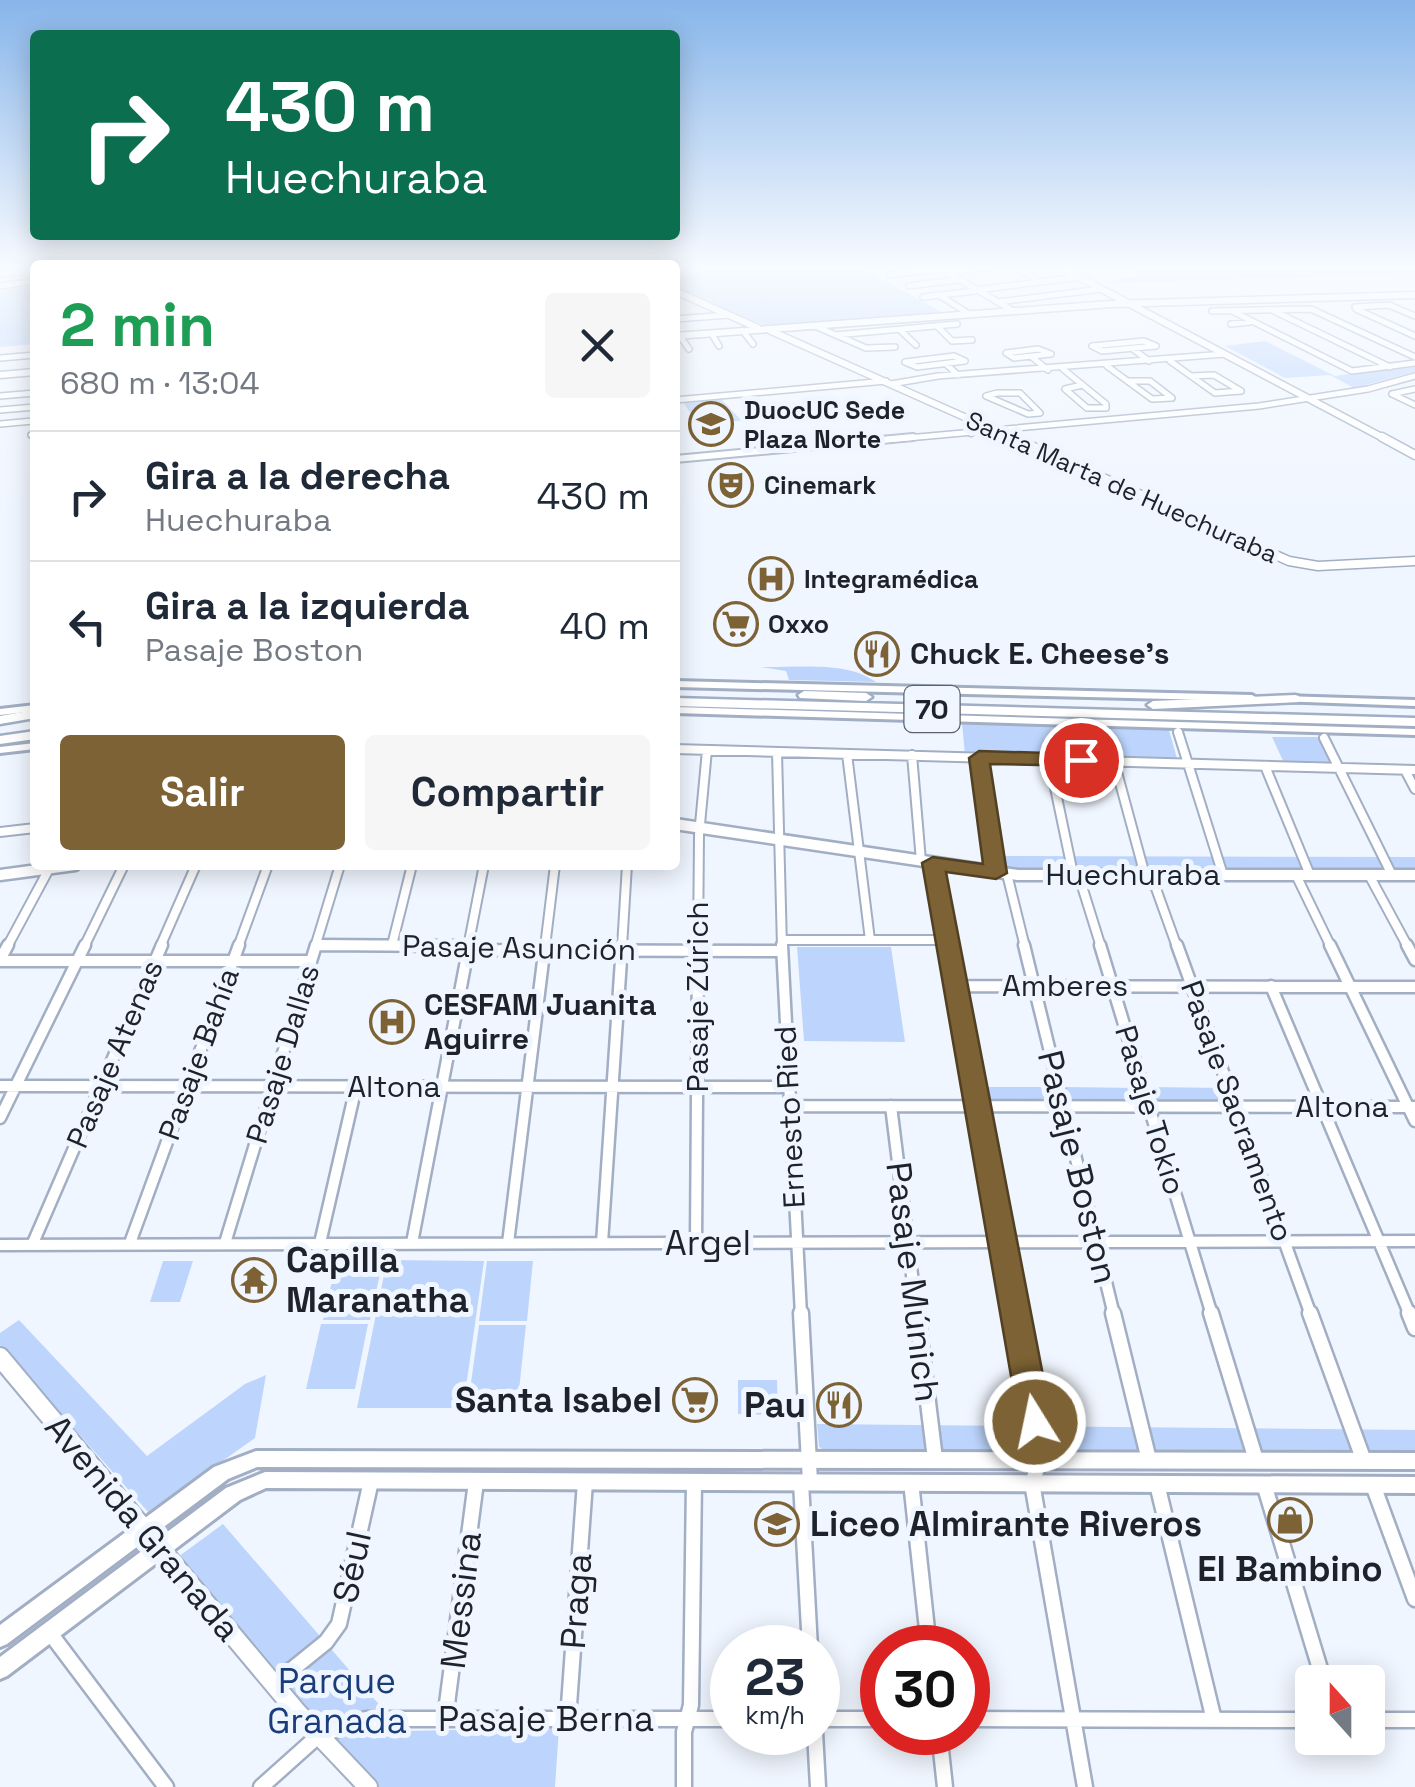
<!DOCTYPE html>
<html lang="es">
<meta charset="utf-8">
<style>
:root{--surface:#fff;--page:#f6f6f7;--text:#1f2937;--muted:#747a83;--line:#e0e1e3;--accent:#7c6234}
body{margin:0;font-family:"Space Grotesk",sans-serif;background:var(--page);color:var(--text);height:100vh;display:flex;flex-direction:column;font-size:38px;white-space:nowrap}
*{box-sizing:border-box;margin:0}
p{font-size:32px;color:var(--muted)}
.icon{flex:none;width:55px;height:55px;fill:none;stroke:currentColor;stroke-width:2;stroke-linecap:round;stroke-linejoin:round}
.map{position:relative;flex:1;overflow:hidden}
.sheet{position:absolute;left:30px;top:260px;width:650px;height:610px;display:flex;flex-direction:column;background:var(--surface);border-radius:10px;box-shadow:0 5px 25px #0003}
.sheet>*{flex:none}
.guide{position:absolute;left:30px;top:30px;width:650px;height:210px;border-radius:10px;box-shadow:0 5px 25px #0003;background:#0b6e4f;color:#fff;overflow:hidden}
.needle{width:65px;rotate:339deg}
.tools{position:absolute;left:1295px;top:1665px;display:grid;gap:20px}
.tools a{display:grid;place-items:center;width:90px;height:90px;border-radius:10px;background:var(--surface);box-shadow:0 5px 25px #0003;font-size:50px}
.speed{position:absolute;left:710px;top:1625px;display:flex;gap:20px;font-size:50px;font-weight:700;text-align:center}
.speed>*{display:grid;place-content:center;width:130px;height:130px;border-radius:50%;background:var(--surface);box-shadow:0 5px 25px #0003;line-height:1}
.speed small{font-size:25px;font-weight:400}
.speed .limit{border:15px solid #d22;background:#fff;color:#111}
.pin{position:absolute;display:grid;place-items:center;width:85px;height:85px;color:#fff;margin:-42px;border:5px solid #fff;border-radius:50%;box-shadow:0 2px 10px #0007}
.me{position:absolute;width:110px;margin:-55px;rotate:350deg;stroke-linejoin:round;filter:drop-shadow(0 0 8px #0008)}
.turn{display:flex;align-items:center;gap:35px;height:210px;padding:0 30px;font-size:45px}
.turn .icon{width:130px;height:130px;stroke-width:2.5}
.turn b{display:block;font-size:70px;line-height:85px}
.round{display:grid;place-items:center;flex:none;width:105px;height:105px;border-radius:10px;background:var(--page)}
.overview{display:flex;align-items:center;justify-content:space-between;height:170px;padding:0 30px}
h1{font-size:60px;font-weight:700;line-height:75px;color:#1e9e55}
.primary-button{display:flex;gap:20px;margin-top:auto;padding:20px 30px}
.primary-button a{flex:1;height:115px;border-radius:10px;background:var(--accent);color:#fff;font-size:40px;font-weight:700;line-height:115px;text-align:center}
.primary-button a+a{background:var(--page);color:var(--text)}
ul{padding:0;list-style:none}
li{display:flex;align-items:center;gap:30px;height:130px;padding:0 30px;border-top:2px solid var(--line)}
li div{flex:1}
li b{display:block;font-size:38px}
li em{font-style:normal}
.map>svg:first-child{display:block}
.green{fill:#bdd5fd}
.lines{fill:none;stroke-linecap:round;stroke-linejoin:round}
.minor-far4-casing{stroke:#a1aec3;stroke-width:8}
.minor-far3-casing{stroke:#a1aec3;stroke-width:10}
.minor-far2-casing{stroke:#a1aec3;stroke-width:12}
.minor-far1-casing{stroke:#a1aec3;stroke-width:15}
.minor-casing{stroke:#a1aec3;stroke-width:19}
.tertiary-far3-casing{stroke:#a1aec3;stroke-width:9}
.tertiary-far2-casing{stroke:#a1aec3;stroke-width:11}
.tertiary-far1-casing{stroke:#a1aec3;stroke-width:15}
.tertiary-casing{stroke:#a1aec3;stroke-width:22}
.secondary-casing{stroke:#a1aec3;stroke-width:6}
.motorway-casing{stroke:#a1aec3;stroke-width:5}
.minor-far4{stroke:#fff;stroke-width:5}
.minor-far3{stroke:#fff;stroke-width:6}
.minor-far2{stroke:#fff;stroke-width:8}
.minor-far1{stroke:#fff;stroke-width:10}
.minor{stroke:#fff;stroke-width:14}
.tertiary-far3{stroke:#fff;stroke-width:6}
.tertiary-far2{stroke:#fff;stroke-width:8}
.tertiary-far1{stroke:#fff;stroke-width:10}
.tertiary{stroke:#fff;stroke-width:18}
.secondary{fill:#fff;fill-rule:evenodd}
.motorway{fill:#fff;fill-rule:evenodd}
.route{fill:#7c6234;stroke:#514022;stroke-width:2.5}
.labels{text-anchor:middle;stroke-width:10;stroke-linejoin:round;paint-order:stroke}
.far-poi-label{font-size:25px;font-weight:bold;fill:#1e222b;stroke:#f0f6ff;text-anchor:start}
.far-street-label{font-size:25px;fill:#1e222b;stroke:#f0f6ff}
.shield{fill:#f0f6ff;stroke:#5d626b;stroke-width:2.5}
.shield-label{font-size:28px;font-weight:bold;fill:#1e222b}
.poi-label{font-size:30px;font-weight:bold;fill:#1e222b;stroke:#f0f6ff;text-anchor:start}
.street-label{font-size:30px;fill:#1e222b;stroke:#f0f6ff}
.near-street-label{font-size:35px;fill:#1e222b;stroke:#f0f6ff}
.near-poi-label{font-size:35px;font-weight:bold;fill:#1e222b;stroke:#f0f6ff;text-anchor:start}
.near-park-label{font-size:35px;fill:#193d7b;stroke:#f0f6ff}
</style>
<div class="map">
<svg width="1415" height="1787" viewBox="0 0 1415 1787">
<rect width="100%" height="100%" fill="#f0f6ff"/>
<!-- green -->
<path class="green" d="M726,266H859L945,314L768,327L675,288V275L737,268Z
M1133,266H1415V274L1104,283L1140,275Z
M35,286V344L0,347V291Z
M1265,341L1335,376L1415,364V372L1354,388L1330,375L1285,378L1225,346Z
M721,399L742,421H733L726,414L730,422L721,423L715,415L719,423L710,424L703,416L708,424L698,425L683,402Z
M760,667C796,668 846,660 876,682L789,680L786,671Z
M962,723L1169,730L1178,762L965,755Z
M1272,737H1321L1335,766L1285,765Z
M1003,856L1415,857V873L1005,869Z
M797,947H891L905,1042L804,1041Z
M977,1087H1054L1057,1102H980Z
M1063,1087L1140,1088L1144,1102H1067Z
M1149,1087L1224,1088L1227,1101L1153,1100Z
M337,1260H383L370,1320H323Z
M387,1260L484,1261L463,1408H357Z
M163,1261H193L180,1302H150Z
M487,1261H533L527,1321H479Z
M19,1320L147,1456L245,1384L266,1375L255,1438L149,1513L0,1345V1333Z
M321,1324H368L355,1389H306Z
M479,1325H526L519,1390H470Z
M738,1380H777L778,1415L738,1414Z
M817,1424L1415,1430V1456L829,1453L819,1447Z
M223,1524L402,1731L559,1728L555,1787H377L335,1746L178,1557Z"/>
<g class="lines">
<!-- minor-far4 casing -->
<g class="minor-far4-casing">
<path id="minor-far4" d="M937,266L1013,311
M1013,266L1039,281
M950,272L997,266
M0,274L35,272
M889,275L941,269
M0,286L35,281
M909,286L957,280
M976,290L1079,277
M939,295L969,314
M923,297L975,291
M998,302L1102,289
M1355,307L1389,305L1415,316
M1356,309L1415,336
M1212,311L1311,309L1415,357
M1274,311L1390,367
M1234,312L1352,371L1415,363
M675,319L729,315
M1231,324L1250,322
M815,326L866,348L895,347
M937,326L952,341L972,340
M900,330L916,345
M743,331L753,344
M712,334L719,346
M835,335L957,324
M680,336L689,349
M1144,341L1156,346L1102,351L1092,346Z
M1038,349L1051,354L1014,358L1006,353Z
M1133,349L1149,361
M954,356L965,361L917,367L905,362Z
M1032,357L1048,370
M0,358L35,355
M1170,361L1215,393L1241,391
M947,365L958,375
M1107,366L1152,399L1172,398L1150,381H1128
M1063,369L1106,404V408H1087L1065,389L1082,385
M1191,376L1214,375L1241,391
M891,384L938,376L1225,354
M997,393H1020L1040,413L1028,414L986,396Z
M1392,394L1415,405
M1392,394L1415,389
M0,396L35,393
M675,400L886,381
M0,410L35,407
M0,424L33,421
M31,435L35,434
M885,440L1259,406L1368,389L1415,376"/>
</g>
<!-- minor-far3 casing -->
<g class="minor-far3-casing">
<path id="minor-far3" d="M675,459L913,437"/>
</g>
<!-- minor-far2 casing -->
<g class="minor-far2-casing">
<path id="minor-far2" d="M1178,732L1223,875
M1324,738L1392,875
M675,749L1415,770
M777,752L782,947
M847,754L870,940
M912,755L921,861
M979,757L996,873
M1049,759L1072,869L1081,883L1101,947
M1114,761L1143,868L1154,883L1177,947
M1265,766L1310,875
M1405,770L1415,789
M0,832L35,828
M933,863L948,947
M1007,874L1025,947
M1296,875L1331,947
M1369,875L1408,947
M782,940H947
M316,945L461,947
M392,945L412,865
M7,947L49,869
M84,947L124,865
M160,947L196,865
M238,947L268,865
M315,947L340,865
M468,947L484,865
M545,947L555,865
M622,947L627,865
M698,947L699,835L707,750"/>
</g>
<!-- minor-far1 casing -->
<g class="minor-far1-casing">
<path id="minor-far1" d="M316,945L457,946L468,950L782,951
M782,945L801,1315
M948,945L1015,1315
M1024,945L1114,1315
M1100,945L1212,1315
M1177,945L1311,1315
M1330,945L1415,1121
M1407,945L1415,960
M0,960L8,945
M0,961H311
M955,986L1415,987
M1271,986L1410,1315
M0,1086L788,1087
M789,1106L1415,1107
M891,1106L917,1315
M0,1118L85,945
M33,1243L162,945
M130,1243L239,945
M225,1243L316,945
M320,1243L356,1087
M412,1243L469,945
M508,1243L545,945
M602,1243L622,945
M696,1243L698,945
M0,1245L1415,1241"/>
</g>
<!-- minor casing -->
<g class="minor-casing">
<path id="minor" d="M801,1313L810,1482
M917,1313L935,1459
M1015,1313L1040,1460L1032,1483L1085,1787
M1113,1313L1149,1460
M1211,1313L1256,1460
M1310,1313L1364,1461
M1409,1313L1415,1328
M801,1482L810,1648
M911,1482L929,1648
M1157,1484L1214,1720
M1264,1484L1324,1682
M1373,1485L1415,1599
M50,1633L166,1787
M274,1684L326,1642L339,1624L371,1481
M445,1719L476,1482
M568,1719L585,1482
M818,1719H882
M968,1719L1312,1720
M1368,1720H1415
M815,1732L818,1787
M939,1732L945,1787
M261,1787L318,1736L366,1719H732
M684,1787V1732L691,1705L694,1482"/>
</g>
<!-- tertiary-far3 casing -->
<g class="tertiary-far3-casing">
<path id="tertiary-far3" d="M1058,266L1387,440
M675,291L758,328
M771,331L1016,440
M675,336L1111,304L1415,295
M0,375L35,372
M971,433L981,423"/>
</g>
<!-- tertiary-far2 casing -->
<g class="tertiary-far2-casing">
<path id="tertiary-far2" d="M1011,437L1289,561L1318,566L1415,561
M1382,437L1415,455"/>
</g>
<!-- tertiary-far1 casing -->
<g class="tertiary-far1-casing">
<path id="tertiary-far1" d="M675,824L1018,875H1415
M0,875L75,865"/>
</g>
<!-- tertiary casing -->
<g class="tertiary-casing">
<path id="tertiary" d="M0,1357L297,1712L368,1787"/>
</g>
<!-- secondary casing -->
<g class="secondary-casing">
<path id="secondary" d="M675,681L1252,695L1257,698L1252,701L675,687Z
M1282,696L1415,700V706L1278,701L1277,699Z
M35,705V711L0,715V709Z
M675,707L1415,729V735L675,713Z
M35,743V749L0,753V747Z
M256,1451L1415,1453V1469L257,1467L228,1479L7,1644L0,1647V1625L214,1467Z
M265,1472L1415,1477V1493L266,1488L240,1500L7,1676L0,1679V1657L226,1488Z"/>
</g>
<!-- motorway casing -->
<g class="motorway-casing">
<path id="motorway" d="M804,691L866,693L872,697L866,701L800,698L798,695Z
M1295,695L1299,696V702L1153,709L1147,705L1153,701Z
M675,698L1415,718V726L675,706Z
M35,710V718L0,724V716Z
M35,731V739L0,744V736Z"/>
</g>
<!-- minor-far4 -->
<use href="#minor-far4" class="minor-far4"/>
<!-- minor-far3 -->
<use href="#minor-far3" class="minor-far3"/>
<!-- minor-far2 -->
<use href="#minor-far2" class="minor-far2"/>
<!-- minor-far1 -->
<use href="#minor-far1" class="minor-far1"/>
<!-- minor -->
<use href="#minor" class="minor"/>
<!-- tertiary-far3 -->
<use href="#tertiary-far3" class="tertiary-far3"/>
<!-- tertiary-far2 -->
<use href="#tertiary-far2" class="tertiary-far2"/>
<!-- tertiary-far1 -->
<use href="#tertiary-far1" class="tertiary-far1"/>
<!-- tertiary -->
<use href="#tertiary" class="tertiary"/>
<!-- secondary -->
<use href="#secondary" class="secondary"/>
<!-- motorway -->
<use href="#motorway" class="motorway"/>
</g>
<!-- sky -->
<linearGradient id="sky" x2="0" y2="1"><stop stop-color="#87b5ea"/><stop offset="0.52" stop-color="#f8fbff"/><stop offset="1" stop-color="#f8fbff" stop-opacity="0"/></linearGradient>
<rect width="1415" height="516" fill="url(#sky)"/>
<!-- route -->
<path class="route" d="M979,751L1081,754L1091,760L1081,766L990,764L1007,873L996,879L946,872L1052,1422L1047,1432L1035,1436L1024,1432L1019,1422L922,863L933,857L983,864L969,758Z"/>
<!-- icons -->
<defs>
<g id="university-ring" transform="scale(2.25)"><circle r="9.5" fill="#f0f6ff" stroke="#7c6234" stroke-width="1.5"/><path d="M0-5L7-2L0 1L-7-2ZM-4 1L0 2.5L4 1V4Q0 6-4 4Z" fill="#7c6234"/></g>
<g id="theatre-ring" transform="scale(2.25)"><circle r="9.5" fill="#f0f6ff" stroke="#7c6234" stroke-width="1.5"/><path d="M-5-5.5Q0-4 5-5.5V0Q5 5 0 6Q-5 5-5 0ZM-3.3-2.5H-1v1.5H-3.3ZM1-2.5H3.3v1.5H1ZM-2.8 1Q0 5.5 2.8 1Z" fill="#7c6234"/></g>
<g id="hospital-ring" transform="scale(2.25)"><circle r="9.5" fill="#f0f6ff" stroke="#7c6234" stroke-width="1.5"/><path d="M-5-5h3v3.5h4V-5h3V5h-3V1.5h-4V5h-3Z" fill="#7c6234"/></g>
<g id="supermarket-ring" transform="scale(2.25)"><circle r="9.5" fill="#f0f6ff" stroke="#7c6234" stroke-width="1.5"/><path d="M-6-5.5h2.5l.6 2H6L4.5 2H-2.5L-4.4-4H-6ZM-1.5 3.2a1.3 1.3 0 1 0 .1 0ZM3 3.2a1.3 1.3 0 1 0 .1 0Z" fill="#7c6234"/></g>
<g id="restaurant-ring" transform="scale(2.25)"><circle r="9.5" fill="#f0f6ff" stroke="#7c6234" stroke-width="1.5"/><path d="M-5-6h1v4h1v-4h1v4h1v-4h1v5L-1.5 .5V6h-2V.5L-5-1ZM5-6V6H3V1.5H1.5Q1.5-4 5-6Z" fill="#7c6234"/></g>
<g id="temple-ring" transform="scale(2.25)"><circle r="9.5" fill="#f0f6ff" stroke="#7c6234" stroke-width="1.5"/><path d="M0-6L5-2H3V0L6.5 2.5H4V6H1.5V3h-3V6H-4V2.5H-6.5L-3 0V-2H-5Z" fill="#7c6234"/></g>
<g id="shop-ring" transform="scale(2.25)"><circle r="9.5" fill="#f0f6ff" stroke="#7c6234" stroke-width="1.5"/><path d="M-5-2.5h2.3a2.7 3.5 0 0 1 5.4 0H5L5.5 6h-11ZM-1.5-2.5h3a1.5 2.3 0 0 0-3 0Z" fill="#7c6234"/></g>
<g id="school-ring" transform="scale(2.25)"><circle r="9.5" fill="#f0f6ff" stroke="#7c6234" stroke-width="1.5"/><path d="M0-5L7-2L0 1L-7-2ZM-4 1L0 2.5L4 1V4Q0 6-4 4Z" fill="#7c6234"/></g>
</defs>
<g fill-rule="evenodd">
<use href="#university-ring" x="711" y="424"/>
<use href="#theatre-ring" x="731" y="485"/>
<use href="#hospital-ring" x="771" y="579"/>
<use href="#supermarket-ring" x="736" y="624"/>
<use href="#restaurant-ring" x="877" y="654"/>
<use href="#hospital-ring" x="392" y="1022"/>
<use href="#temple-ring" x="254" y="1280"/>
<use href="#supermarket-ring" x="695" y="1400"/>
<use href="#restaurant-ring" x="839" y="1405"/>
<use href="#shop-ring" x="1290" y="1520"/>
<use href="#school-ring" x="777" y="1524"/>
</g>
<g class="labels">
<!-- far-poi labels -->
<g class="far-poi-label">
<text x="744" y="419">DuocUC Sede<tspan x="744" dy="29">Plaza Norte</tspan></text>
<text x="764" y="494">Cinemark</text>
<text x="804" y="588">Integramédica</text>
<text x="768" y="633">Oxxo</text>
</g>
<!-- far-street labels -->
<g class="far-street-label">
<text transform="translate(1122 487) rotate(24)" y="9">Santa Marta de Huechuraba</text>
</g>
<!-- shield labels -->
<rect class="shield" x="904.5" y="686" width="55" height="46" rx="8"/>
<g class="shield-label">
<text x="932" y="719">70</text>
</g>
<!-- poi labels -->
<g class="poi-label">
<text x="910" y="664">Chuck E. Cheese's</text>
<text x="424" y="1015">CESFAM Juanita<tspan x="424" dy="34">Aguirre</tspan></text>
</g>
<!-- street labels -->
<g class="street-label">
<text x="1133" y="885">Huechuraba</text>
<text transform="translate(519 948) rotate(1)" y="10">Pasaje Asunción</text>
<text x="1065" y="996">Amberes</text>
<text transform="translate(698 997) rotate(-90)" y="10">Pasaje Zúrich</text>
<text transform="translate(115 1054) rotate(-67)" y="10">Pasaje Atenas</text>
<text transform="translate(199 1054) rotate(-70)" y="10">Pasaje Bahía</text>
<text transform="translate(283 1054) rotate(-73)" y="10">Pasaje Dallas</text>
<text x="394" y="1097">Altona</text>
<text x="1342" y="1117">Altona</text>
<text transform="translate(1150 1110) rotate(73)" y="10">Pasaje Tokio</text>
<text transform="translate(1237 1111) rotate(70)" y="10">Pasaje Sacramento</text>
<text transform="translate(790 1117) rotate(-93)" y="10">Ernesto Ried</text>
</g>
<!-- near-street labels -->
<g class="near-street-label">
<text transform="translate(1078 1167) rotate(76)" y="12">Pasaje Boston</text>
<text x="708" y="1255">Argel</text>
<text transform="translate(913 1282) rotate(83)" y="12">Pasaje Múnich</text>
<text transform="translate(143 1528) rotate(50)" y="12">Avenida Granada</text>
<text transform="translate(352 1567) rotate(-78)" y="12">Séul</text>
<text transform="translate(461 1600) rotate(-83)" y="12">Messina</text>
<text transform="translate(576 1601) rotate(-86)" y="12">Praga</text>
<text x="546" y="1731">Pasaje Berna</text>
</g>
<!-- near-poi labels -->
<g class="near-poi-label">
<text x="286" y="1272">Capilla<tspan x="286" dy="40">Maranatha</tspan></text>
<text x="662" y="1412" text-anchor="end">Santa Isabel</text>
<text x="806" y="1417" text-anchor="end">Pau</text>
<text x="810" y="1536">Liceo Almirante Riveros</text>
<text x="1290" y="1581" text-anchor="middle">El Bambino</text>
</g>
<!-- near-park labels -->
<g class="near-park-label">
<text x="337" y="1693">Parque<tspan x="337" dy="40">Granada</tspan></text>
</g>
</g>
</svg>
<div class="tools">
<a><svg class="needle" viewBox="-14 -14 28 28"><path d="M0-13l5 13h-10z" fill="#e53935"/><path d="M0 13l5-13h-10z" fill="#747a83"/></svg></a>
</div>
<div class="speed"><div>23<small>km/h</small></div><div class="limit">30</div></div>
<div class="pin" style="left:1081px;top:760px;background:#d93025"><svg class="icon" aria-label="arrive" viewBox="0 0 24 24"><path d="M6 21V4h12l-3 4 3 4H6"/></svg></div>
<svg class="me" style="left:1035px;top:1422px" viewBox="-20 -20 40 40"><circle r="17" fill="#7c6234" stroke="#fff" stroke-width="3"/><path d="M0-11L8 9 0 5-8 9z" fill="#fff"/></svg>
<div class="guide">
<div class="turn"><svg class="icon" aria-label="right" viewBox="0 0 24 24"><path d="M7 20v-9h11M14 6l5 5-5 5"/></svg><div><b>430 m</b>Huechuraba</div></div>
</div>
<section class="sheet">
<div class="overview"><div><h1>2 min</h1><p>680 m · 13:04</p></div><a class="round"><svg class="icon" aria-label="close" viewBox="0 0 24 24"><path d="M6 6l12 12M18 6L6 18"/></svg></a></div>
<ul>
<li><svg class="icon" aria-label="right" viewBox="0 0 24 24"><path d="M7 20v-9h11M14 6l5 5-5 5"/></svg><div><b>Gira a la derecha</b><p>Huechuraba</p></div><em>430 m</em></li>
<li><svg class="icon" aria-label="left" viewBox="0 0 24 24"><path d="M17 20v-9H6M10 6l-5 5 5 5"/></svg><div><b>Gira a la izquierda</b><p>Pasaje Boston</p></div><em>40 m</em></li>
</ul>
<div class="primary-button"><a>Salir</a><a>Compartir</a></div>
</section>
</div>
